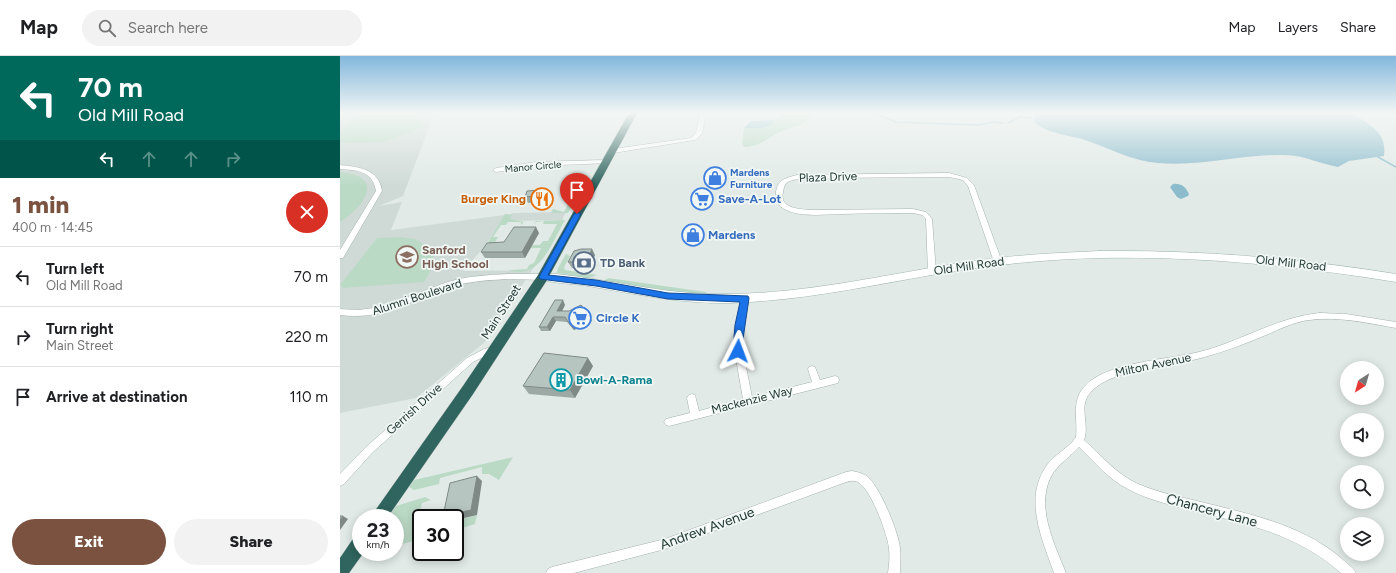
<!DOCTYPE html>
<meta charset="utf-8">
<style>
:root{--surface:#fff;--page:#f2f2f2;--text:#202124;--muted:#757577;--line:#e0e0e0;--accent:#7a523f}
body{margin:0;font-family:Figtree,sans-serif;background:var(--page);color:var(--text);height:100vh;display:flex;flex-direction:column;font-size:15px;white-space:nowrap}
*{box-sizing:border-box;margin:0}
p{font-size:13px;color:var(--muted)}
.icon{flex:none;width:22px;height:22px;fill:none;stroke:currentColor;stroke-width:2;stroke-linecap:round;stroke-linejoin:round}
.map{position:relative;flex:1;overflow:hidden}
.panel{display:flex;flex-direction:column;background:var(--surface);width:340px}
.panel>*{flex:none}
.hud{background:#00695c;color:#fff;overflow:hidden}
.needle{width:26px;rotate:217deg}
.tools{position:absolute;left:1000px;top:305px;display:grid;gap:8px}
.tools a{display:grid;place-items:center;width:44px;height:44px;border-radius:50%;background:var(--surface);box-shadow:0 2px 10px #0003;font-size:20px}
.speed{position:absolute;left:12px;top:453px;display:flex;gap:8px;font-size:20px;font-weight:700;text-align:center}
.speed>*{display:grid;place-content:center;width:52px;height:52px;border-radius:50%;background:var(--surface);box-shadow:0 2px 10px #0003;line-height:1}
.speed small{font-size:10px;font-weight:400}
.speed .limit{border:2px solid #111;border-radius:6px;background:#fff;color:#111}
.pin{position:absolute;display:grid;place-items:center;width:34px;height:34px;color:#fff;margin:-41px -17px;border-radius:50% 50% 50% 0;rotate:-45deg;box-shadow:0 0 4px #0007}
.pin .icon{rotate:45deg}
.me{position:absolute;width:44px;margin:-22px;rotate:3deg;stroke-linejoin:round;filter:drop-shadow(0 0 3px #0008)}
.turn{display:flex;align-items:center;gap:14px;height:84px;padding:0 12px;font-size:18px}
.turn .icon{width:52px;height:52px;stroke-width:2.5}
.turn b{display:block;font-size:28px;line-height:34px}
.lanes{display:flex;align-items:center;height:38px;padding:0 12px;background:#0003;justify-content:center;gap:20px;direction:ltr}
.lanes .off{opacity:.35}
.round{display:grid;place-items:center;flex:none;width:42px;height:42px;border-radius:21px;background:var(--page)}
.overview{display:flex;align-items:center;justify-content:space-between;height:68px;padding:0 12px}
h1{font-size:24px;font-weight:800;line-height:30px;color:var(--accent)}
.primary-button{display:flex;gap:8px;margin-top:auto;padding:8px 12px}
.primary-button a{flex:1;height:46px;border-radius:24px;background:var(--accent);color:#fff;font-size:16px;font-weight:800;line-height:46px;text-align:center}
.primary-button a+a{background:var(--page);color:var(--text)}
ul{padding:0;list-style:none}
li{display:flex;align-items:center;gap:12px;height:60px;padding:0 12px;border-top:1px solid var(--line)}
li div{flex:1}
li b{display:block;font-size:15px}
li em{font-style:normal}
header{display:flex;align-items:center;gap:24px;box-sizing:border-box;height:56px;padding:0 20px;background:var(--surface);border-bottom:1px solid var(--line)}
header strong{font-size:19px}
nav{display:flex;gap:22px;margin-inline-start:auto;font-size:14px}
.search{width:280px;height:36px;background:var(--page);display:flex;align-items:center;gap:10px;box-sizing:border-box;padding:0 14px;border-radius:22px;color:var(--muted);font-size:15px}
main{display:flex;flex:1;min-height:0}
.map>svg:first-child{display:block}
.built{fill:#cfdad6}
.green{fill:#bbdac6}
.water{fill:#8cbccc}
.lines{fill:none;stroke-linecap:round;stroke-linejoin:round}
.stream{stroke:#8cbccc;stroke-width:1.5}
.street-casing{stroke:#a4b1ae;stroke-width:1}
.secondary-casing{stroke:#a0b5b0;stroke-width:1}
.highway-casing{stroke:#bdc4c2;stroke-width:1}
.street{fill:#fff;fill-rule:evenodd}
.secondary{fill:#fff;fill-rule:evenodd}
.highway{fill:#30645e;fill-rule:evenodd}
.wall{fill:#9da9a5}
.shaded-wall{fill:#7f8a86}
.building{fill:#b6c5c0;stroke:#7f8a86}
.route{fill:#1a73e8;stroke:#114b97}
.labels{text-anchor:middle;stroke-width:3.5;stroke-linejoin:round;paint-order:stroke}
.far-street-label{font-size:10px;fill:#223935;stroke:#f1f7f4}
.far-shop-label{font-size:10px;font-weight:bold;fill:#366cbe;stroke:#f1f7f4;text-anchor:start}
.street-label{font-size:12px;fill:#223935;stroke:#f1f7f4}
.food-label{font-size:12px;font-weight:bold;fill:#c56008;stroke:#f1f7f4;text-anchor:end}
.shop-label{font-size:12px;font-weight:bold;fill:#366cbe;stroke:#f1f7f4;text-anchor:start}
.education-label{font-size:12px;font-weight:bold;fill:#785e54;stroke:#f1f7f4;text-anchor:start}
.service-label{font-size:12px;font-weight:bold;fill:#4e5e75;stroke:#f1f7f4;text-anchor:start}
.culture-label{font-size:12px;font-weight:bold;fill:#0d838f;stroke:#f1f7f4;text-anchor:start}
.near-street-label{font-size:14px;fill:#223935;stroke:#f1f7f4}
</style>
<header>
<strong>Map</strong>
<div class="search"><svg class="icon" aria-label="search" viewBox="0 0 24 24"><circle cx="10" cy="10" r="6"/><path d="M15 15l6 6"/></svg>Search here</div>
<nav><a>Map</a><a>Layers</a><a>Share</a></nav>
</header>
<main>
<section class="panel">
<div class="hud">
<div class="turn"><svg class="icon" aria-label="left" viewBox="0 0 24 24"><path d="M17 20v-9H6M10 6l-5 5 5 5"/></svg><div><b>70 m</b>Old Mill Road</div></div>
<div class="lanes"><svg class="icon" aria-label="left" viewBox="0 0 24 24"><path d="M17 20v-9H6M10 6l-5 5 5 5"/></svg><svg class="icon off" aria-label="ahead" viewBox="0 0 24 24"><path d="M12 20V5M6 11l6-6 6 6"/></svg><svg class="icon off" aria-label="ahead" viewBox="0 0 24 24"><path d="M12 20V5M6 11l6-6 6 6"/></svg><svg class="icon off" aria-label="right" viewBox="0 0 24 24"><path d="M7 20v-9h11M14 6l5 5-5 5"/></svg></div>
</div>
<div class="overview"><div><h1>1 min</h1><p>400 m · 14:45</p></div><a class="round" style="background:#d93025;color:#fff"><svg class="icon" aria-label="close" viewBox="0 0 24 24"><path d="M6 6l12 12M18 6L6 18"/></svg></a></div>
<ul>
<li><svg class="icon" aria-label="left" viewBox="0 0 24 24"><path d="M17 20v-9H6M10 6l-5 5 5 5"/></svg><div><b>Turn left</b><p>Old Mill Road</p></div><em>70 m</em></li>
<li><svg class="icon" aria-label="right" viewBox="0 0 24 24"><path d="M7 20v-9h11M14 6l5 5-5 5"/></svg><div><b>Turn right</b><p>Main Street</p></div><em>220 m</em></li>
<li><svg class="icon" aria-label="arrive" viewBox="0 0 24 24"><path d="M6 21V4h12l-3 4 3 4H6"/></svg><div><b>Arrive at destination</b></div><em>110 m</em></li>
</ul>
<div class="primary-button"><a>Exit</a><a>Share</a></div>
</section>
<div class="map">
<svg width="1056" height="517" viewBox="0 0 1056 517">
<rect width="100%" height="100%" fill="#e1eae7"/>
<!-- built -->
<path class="built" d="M0,57H118L93,61L63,140L39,150L62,146L51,174L172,158L171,157L226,156L222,164L162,165L144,191L123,215L187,214L194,211L145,286L76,342L0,357Z"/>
<!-- green -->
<path class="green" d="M26,57H70L86,70L44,86L0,87V77L13,62Z
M446,57H472C465,72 451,70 438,77C427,83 418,91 404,91L402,87L404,72H422L432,69L433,64Z
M0,116C46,120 25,150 0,166Z
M242,135L228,157H211L213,153L224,156L234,136Z
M165,158L172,159L170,163L184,166L181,169V166H168L166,169H161L153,181H158L154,188L200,189L203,185H208L217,168H203L204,165L196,166L193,169L196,165L225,164C212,186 201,223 170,215L171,214L187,213L189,209L194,207L201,192L144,193Z
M60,181L75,183L92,193C95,206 91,215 84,226L3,232L0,229L37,182Z
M226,198L230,200L224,211L225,214L257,219L249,222L217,217L218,212Z
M268,222L366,236L367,237L361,239L266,226L265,224Z
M173,401L159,424L149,418H142V411L100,422L99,428L74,434L69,431L74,424Z
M85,441L91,444L82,447L75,473L81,472V483L55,490V462H48L56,450Z
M137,459L135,468L115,474V464Z"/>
<!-- water -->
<path class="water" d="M696,57H1012C1030,70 1047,75 1044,100L1009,105L998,111C980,108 964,99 945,99C902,98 861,111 818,107C791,105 767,91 742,83C728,79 704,77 694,65Z
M433,64L432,69L422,72H404L411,65Z
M833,128C841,127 846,131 849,138L848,140L841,143L837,141L830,131Z"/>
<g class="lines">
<!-- stream -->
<path class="stream" d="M534,57L556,66L639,69L653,66L663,67
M668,67L680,61L694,62
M1038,101L1056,111"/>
<!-- street casing -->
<g class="street-casing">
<path id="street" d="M360,57H366L362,78L355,84L273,97L270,95L273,93L351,82L356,77Z
M267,104L270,106L269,107L196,110L156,116L153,114L156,112L196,106Z
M0,109C19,111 39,113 42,135L3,202H0V194L36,135C33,115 17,114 0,113Z
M609,117L627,122L634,129L662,206L661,208H658L654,206L628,130L623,124L609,121L473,122C465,123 456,122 448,126C444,128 444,132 443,136C439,152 458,153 469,154L573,153L586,156L592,163L596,216L592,219L588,216L586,163L582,159L573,157C549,157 526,157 502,158C484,158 461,162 444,153C435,148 434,138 438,129C442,122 450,121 457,119Z
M168,218H203L207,221L203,224C174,223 143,222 114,230C73,242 46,265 0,259V253C43,258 69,239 108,226C128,220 148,219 168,218Z
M405,239L409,242L401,286L412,341L472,326L468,313L469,311L472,310L475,311L480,324L495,320L498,321L499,324L498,327L329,370L326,369L324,366L326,363L350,357L347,342L349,339L352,338L355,339L359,355L403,343L393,286L401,242Z
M980,257L1006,258L1056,266V272C1027,267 998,260 969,264C954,266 940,273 926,279C905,288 883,296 861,302C830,311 771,312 750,337C738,351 750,368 744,384C761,399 776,418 798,428C815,435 834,440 853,444C904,457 960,467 1001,502C1006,507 1013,511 1016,517H1001C957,478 910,469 854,455C832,449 808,444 788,433C768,423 755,406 739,391C731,400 720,407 713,417C694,448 714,487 726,517H714C702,483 683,442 707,409C715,398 729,392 736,381C738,364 731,346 744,331C765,306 827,304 859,296C900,286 937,261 980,257Z
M156,290L159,291L160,293L159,295L149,298L133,306L32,397L4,428L0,430V418L26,391L127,302L144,293Z
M512,415C518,416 525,418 529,422C541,434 558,475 560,492C561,501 560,509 560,517H548C549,509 550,501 549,492C547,477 531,433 518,426C514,424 510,425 506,426L325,493L234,517H206L208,513L212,511L325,483L506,416Z"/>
</g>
<!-- secondary casing -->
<g class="secondary-casing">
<path id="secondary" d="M760,195C860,194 957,202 1056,218V226C958,210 860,200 761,202C706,203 651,209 597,218C528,230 460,245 390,247C342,248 295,238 248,230C237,228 203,227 197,221L203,217L216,218C274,224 331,240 390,238C470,237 548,218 627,206C671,199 716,197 760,195Z"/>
</g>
<!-- highway casing -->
<g class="highway-casing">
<path id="highway" d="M289,57H297L207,224L133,338L47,462H30L123,330L198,219Z
M21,478V496H24L9,517H0V502L15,480Z"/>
</g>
<!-- street -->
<use href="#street" class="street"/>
<!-- secondary -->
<use href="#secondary" class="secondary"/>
<!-- highway -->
<use href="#highway" class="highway"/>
</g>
<!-- wall -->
<path class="wall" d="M187,135L203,140L201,146L188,147L185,141Z
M199,177L185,202H145L141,196L164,186Z
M255,199L249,212H232L228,206Z
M225,249L222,255L252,265L234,274L227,266L216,265L210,275H201L199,271Z
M253,310L235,342L189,338L183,330Z"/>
<!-- shaded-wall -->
<path class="shaded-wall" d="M200,134L203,140L201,146L197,140Z
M196,171L199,177L185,202L182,196Z
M252,193L255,199L249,212L246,206Z
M223,244L225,249L220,259L217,255Z
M213,261L216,265L210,275L207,271Z
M250,261L252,265L234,274L231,270Z
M248,302L253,310L235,342L230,334Z
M137,420L142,425L137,459L115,464V462H105L103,460Z
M3,460L8,463L0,474V464Z"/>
<!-- building -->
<path class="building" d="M200,134L197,140L185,141L187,135Z
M174,171H196L182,196H141L147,187L164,186Z
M241,193H252L246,206H228L234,195Z
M215,244H223L217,255H229L241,249L250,261L231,270L225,261H213L207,271H199Z
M204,297L248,302L230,334L183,330Z
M137,420L131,454L103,460L110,427Z
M0,460H3L0,464Z"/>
<!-- sky -->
<linearGradient id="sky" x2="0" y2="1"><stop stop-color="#83b7dd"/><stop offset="0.44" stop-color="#f2f6f4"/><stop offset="1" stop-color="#f2f6f4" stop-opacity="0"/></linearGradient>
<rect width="1056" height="130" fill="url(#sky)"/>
<!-- route -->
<path class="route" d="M237,156L241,158L208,219L256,224L328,237L408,240L409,242L401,297L398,298L393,295L395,269L400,246L328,243L256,230L200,223L199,221L234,158Z"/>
<!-- icons -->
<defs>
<g id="shop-ring" transform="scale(1.15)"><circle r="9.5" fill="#f1f7f4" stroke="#3f7fe0" stroke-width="1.5"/><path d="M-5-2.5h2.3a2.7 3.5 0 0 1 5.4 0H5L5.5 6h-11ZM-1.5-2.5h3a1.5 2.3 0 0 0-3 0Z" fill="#3f7fe0"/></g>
<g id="restaurant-ring" transform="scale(1.15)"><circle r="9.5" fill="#f1f7f4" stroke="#e8710a" stroke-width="1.5"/><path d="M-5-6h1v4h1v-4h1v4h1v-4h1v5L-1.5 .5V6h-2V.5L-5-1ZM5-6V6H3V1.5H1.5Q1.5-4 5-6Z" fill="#e8710a"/></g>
<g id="supermarket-ring" transform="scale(1.15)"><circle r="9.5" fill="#f1f7f4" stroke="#3f7fe0" stroke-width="1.5"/><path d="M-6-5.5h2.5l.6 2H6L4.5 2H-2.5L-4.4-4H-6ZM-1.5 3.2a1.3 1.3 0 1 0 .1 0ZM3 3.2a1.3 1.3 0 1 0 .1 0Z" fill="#3f7fe0"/></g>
<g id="school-ring" transform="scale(1.15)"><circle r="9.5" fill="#f1f7f4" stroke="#8d6e63" stroke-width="1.5"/><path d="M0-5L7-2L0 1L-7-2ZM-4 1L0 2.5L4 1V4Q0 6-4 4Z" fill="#8d6e63"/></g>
<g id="bank-ring" transform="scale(1.15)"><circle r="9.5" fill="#f1f7f4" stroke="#5c6f8a" stroke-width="1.5"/><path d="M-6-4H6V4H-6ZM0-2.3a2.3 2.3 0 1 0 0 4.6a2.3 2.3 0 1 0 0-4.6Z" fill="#5c6f8a"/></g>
<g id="building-ring" transform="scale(1.15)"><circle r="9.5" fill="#f1f7f4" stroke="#0f9aa8" stroke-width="1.5"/><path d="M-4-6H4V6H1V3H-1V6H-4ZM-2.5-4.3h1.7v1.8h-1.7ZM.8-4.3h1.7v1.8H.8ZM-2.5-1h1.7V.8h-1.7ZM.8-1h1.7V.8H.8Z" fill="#0f9aa8"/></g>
</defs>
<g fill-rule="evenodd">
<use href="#shop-ring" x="375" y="122"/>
<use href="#restaurant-ring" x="202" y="143"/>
<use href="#supermarket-ring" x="362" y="143"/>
<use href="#shop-ring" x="353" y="179"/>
<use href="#school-ring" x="67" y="201"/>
<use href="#bank-ring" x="244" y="207"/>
<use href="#supermarket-ring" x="240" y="262"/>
<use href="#building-ring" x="221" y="324"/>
</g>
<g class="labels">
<!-- far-street labels -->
<g class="far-street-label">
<text transform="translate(193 110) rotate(-5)" y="4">Manor Circle</text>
</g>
<!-- far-shop labels -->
<g class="far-shop-label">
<text x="390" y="120">Mardens<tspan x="390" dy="12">Furniture</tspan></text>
</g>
<!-- street labels -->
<g class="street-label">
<text transform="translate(488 121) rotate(-2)" y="4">Plaza Drive</text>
<text transform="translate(951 207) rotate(6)" y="4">Old Mill Road</text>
<text transform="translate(629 210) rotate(-8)" y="4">Old Mill Road</text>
<text transform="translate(77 241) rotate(-18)" y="4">Alumni Boulevard</text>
<text transform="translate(161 256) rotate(-57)" y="4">Main Street</text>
<text transform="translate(813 309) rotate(-12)" y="4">Milton Avenue</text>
<text transform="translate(412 344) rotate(-14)" y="4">Mackenzie Way</text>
<text transform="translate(74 353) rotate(-42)" y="4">Gerrish Drive</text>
</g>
<!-- food labels -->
<g class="food-label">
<text x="186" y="147">Burger King</text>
</g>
<!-- shop labels -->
<g class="shop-label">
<text x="378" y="147">Save-A-Lot</text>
<text x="368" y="183">Mardens</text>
<text x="256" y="266">Circle K</text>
</g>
<!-- education labels -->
<g class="education-label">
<text x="82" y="198">Sanford<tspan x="82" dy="14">High School</tspan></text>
</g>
<!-- service labels -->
<g class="service-label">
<text x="260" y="211">TD Bank</text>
</g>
<!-- culture labels -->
<g class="culture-label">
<text x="236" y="328">Bowl-A-Rama</text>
</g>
<!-- near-street labels -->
<g class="near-street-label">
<text transform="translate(872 454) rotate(15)" y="5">Chancery Lane</text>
<text transform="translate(367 472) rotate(-20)" y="5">Andrew Avenue</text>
</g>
</g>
</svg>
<div class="tools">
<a><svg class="needle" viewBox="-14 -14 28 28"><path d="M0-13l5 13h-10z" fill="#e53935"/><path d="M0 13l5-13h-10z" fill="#757577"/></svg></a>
<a><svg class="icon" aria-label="sound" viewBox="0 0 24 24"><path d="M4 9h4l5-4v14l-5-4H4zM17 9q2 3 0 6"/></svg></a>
<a><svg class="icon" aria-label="search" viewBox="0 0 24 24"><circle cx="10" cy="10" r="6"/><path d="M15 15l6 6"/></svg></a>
<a><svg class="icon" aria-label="layers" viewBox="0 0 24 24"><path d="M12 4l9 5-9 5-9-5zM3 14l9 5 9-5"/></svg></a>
</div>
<div class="speed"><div>23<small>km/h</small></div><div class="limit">30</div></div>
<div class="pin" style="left:237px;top:158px;background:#d93025"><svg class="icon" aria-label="arrive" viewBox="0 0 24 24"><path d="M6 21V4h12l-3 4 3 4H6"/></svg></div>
<svg class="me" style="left:398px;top:295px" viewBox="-20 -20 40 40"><path d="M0-17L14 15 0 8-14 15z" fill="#1a73e8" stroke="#fff" stroke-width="4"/></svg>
</div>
</main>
